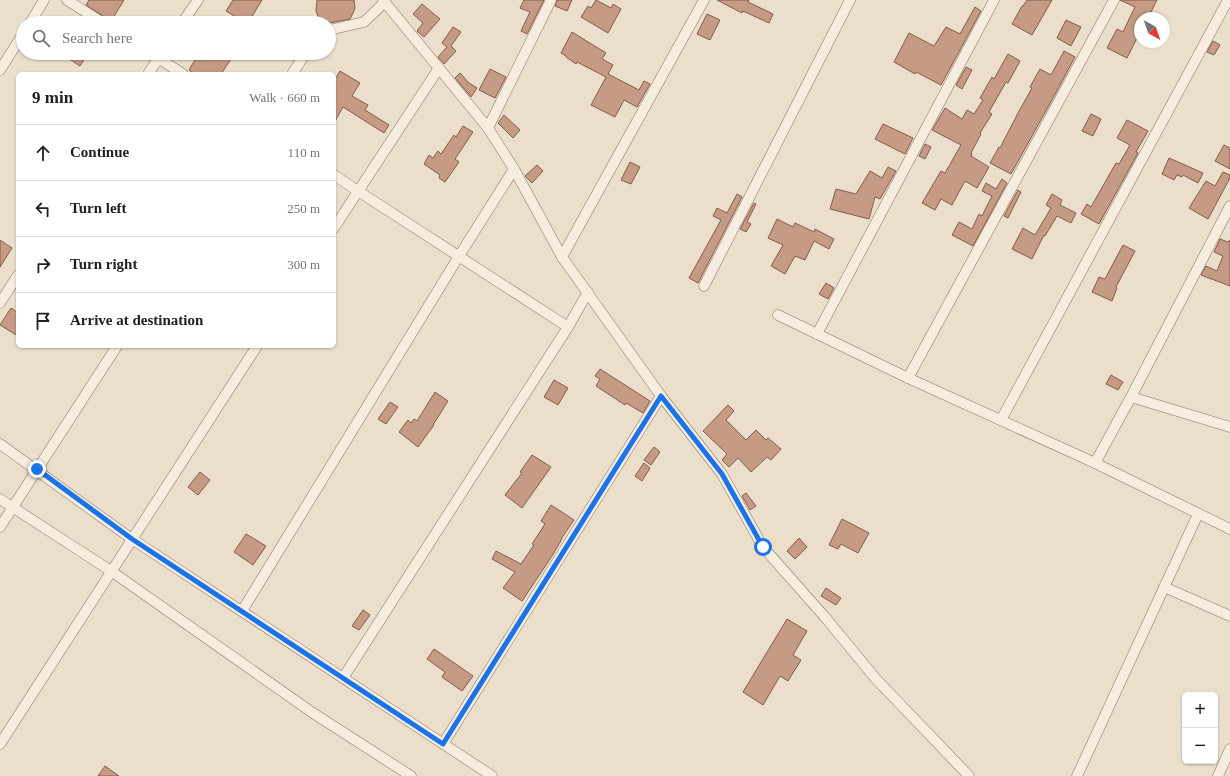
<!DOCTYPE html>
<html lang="en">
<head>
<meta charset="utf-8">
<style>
	body { margin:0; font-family:"Times New Roman",serif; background:#f2f2f2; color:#202124 }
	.controls { position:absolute; right:12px; bottom:12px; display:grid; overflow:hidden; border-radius:6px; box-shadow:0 1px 3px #0004 }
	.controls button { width:36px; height:36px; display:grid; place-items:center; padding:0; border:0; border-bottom:1px solid #e0e0e0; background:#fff; color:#202124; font:20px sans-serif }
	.compass { position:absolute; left:1134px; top:12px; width:36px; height:36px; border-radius:50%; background:#fff; box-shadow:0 1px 3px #0004; rotate:140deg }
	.stop { position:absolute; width:12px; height:12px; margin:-9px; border:3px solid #1a73e8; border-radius:50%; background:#fff }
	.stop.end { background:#1a73e8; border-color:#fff; box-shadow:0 1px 4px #0008 }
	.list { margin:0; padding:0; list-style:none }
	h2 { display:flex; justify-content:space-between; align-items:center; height:52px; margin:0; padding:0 16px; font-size:17px }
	h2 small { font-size:13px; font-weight:400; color:#757577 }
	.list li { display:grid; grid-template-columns:26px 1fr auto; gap:12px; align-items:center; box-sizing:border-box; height:56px; padding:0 16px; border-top:1px solid #e0e0e0 }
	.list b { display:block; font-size:15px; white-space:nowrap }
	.list em { font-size:13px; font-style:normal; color:#757577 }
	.icon { flex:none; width:22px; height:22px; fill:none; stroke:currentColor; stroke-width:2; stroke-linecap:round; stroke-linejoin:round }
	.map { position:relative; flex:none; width:1230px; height:776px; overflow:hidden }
	.search { position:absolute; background:#fff; box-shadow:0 1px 3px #0004; left:16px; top:16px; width:320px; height:44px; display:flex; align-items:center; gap:10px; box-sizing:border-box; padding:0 14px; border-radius:22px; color:#757577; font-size:15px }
	.panel { position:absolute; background:#fff; box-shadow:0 1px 3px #0004; left:16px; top:72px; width:320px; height:276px; border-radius:6px }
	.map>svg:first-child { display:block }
	.building { fill:#c69b86; stroke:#845b49 }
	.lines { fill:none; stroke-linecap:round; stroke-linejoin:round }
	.street-casing { stroke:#877261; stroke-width:11 }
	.street { stroke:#f6eddf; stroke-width:10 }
	.route { stroke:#1a73e8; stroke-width:5 }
</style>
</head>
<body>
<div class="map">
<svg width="1230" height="776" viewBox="0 0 1230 776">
	<rect width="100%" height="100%" fill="#ebdfcc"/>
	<!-- building -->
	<g class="building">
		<polygon points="89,0 124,0 110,23 106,18 86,5"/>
		<polygon points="233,0 262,0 248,23 246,23 226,11"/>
		<polygon points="317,0 354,0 355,8 353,13 350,19 329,23 325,23 318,16 316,11"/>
		<polygon points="524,0 544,0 527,34 521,31 530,12 520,8"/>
		<polygon points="557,0 572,0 567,11 555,6"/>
		<polygon points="596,0 611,8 613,4 621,9 608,33 581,17 588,6 591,8"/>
		<polygon points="717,0 749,0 748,2 773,14 769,23 743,11 742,13"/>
		<polygon points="1027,0 1052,0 1032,35 1012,24 1022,6 1023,6"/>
		<polygon points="1120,0 1157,0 1148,18 1140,18 1140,32 1127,58 1107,48 1117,29 1123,32 1135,7"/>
		<polygon points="422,4 440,19 424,37 417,31 423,23 413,14"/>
		<polygon points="975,7 981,11 941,85 916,72 915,74 894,62 909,33 934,46 946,27 960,34"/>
		<polygon points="707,14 720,20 710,40 697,34"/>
		<polygon points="1066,20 1081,27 1071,46 1057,38"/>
		<polygon points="453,27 461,32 451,46 456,51 444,64 438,57 447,47 442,43"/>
		<polygon points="572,32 606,53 602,59 613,65 608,74 639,90 644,81 650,84 637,107 624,100 615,117 591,105 606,77 577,62 576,64 566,57 566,56 561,53"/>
		<polygon points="1213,41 1220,45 1214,55 1207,52"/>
		<polygon points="1064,51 1075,57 1059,87 1011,174 990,163 999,147 1000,148 1018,113 1032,88 1030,87 1040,69 1051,75"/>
		<polygon points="60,53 88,53 80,66"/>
		<polygon points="199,53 222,53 231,59 221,74 195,74 189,70"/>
		<polygon points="1008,54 1020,61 1008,83 1006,82 989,112 992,114 980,133 981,134 971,153 972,154 971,156 989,167 977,188 965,181 952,205 941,199 935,210 922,203 941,171 945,173 961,145 932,130 945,108 962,119 967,110 974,114 983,100 980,98 992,77 994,79"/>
		<polygon points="966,67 972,70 962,89 956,85"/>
		<polygon points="490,69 506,77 495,98 479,90"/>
		<polygon points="340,71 360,83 352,96 368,105 365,110 389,125 384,133 343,107 334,123 334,81"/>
		<polygon points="460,73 469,83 477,88 471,97 455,78"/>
		<polygon points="1091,114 1101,119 1093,136 1082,131"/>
		<polygon points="504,115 520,130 513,138 498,123"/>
		<polygon points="1127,120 1148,131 1136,152 1138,153 1099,224 1081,214 1087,204 1091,207 1116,163 1119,164 1130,145 1117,138"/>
		<polygon points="883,124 913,138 905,154 875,139"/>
		<polygon points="463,126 473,132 455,159 459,162 445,182 439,178 440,175 424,164 429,155 433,158 438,151 441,154 454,135 456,137"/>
		<polygon points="925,144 931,147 925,159 919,156"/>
		<polygon points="1224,145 1230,148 1230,169 1215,161"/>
		<polygon points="1169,158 1203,173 1198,183 1183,175 1182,177 1177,175 1174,180 1162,174"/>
		<polygon points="630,162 640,167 631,184 621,180"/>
		<polygon points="537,165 543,171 532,183 525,176"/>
		<polygon points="888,167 896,171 880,199 875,197 869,219 830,209 836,189 856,194 870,171 882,178"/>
		<polygon points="1223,172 1230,175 1230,178 1208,219 1189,208 1206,181 1215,186"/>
		<polygon points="1002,179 1007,183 973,246 952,235 959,222 972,229 979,214 982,216 992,196 982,191 986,183 996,189"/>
		<polygon points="1018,190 1021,192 1008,218 1004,216"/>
		<polygon points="737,194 742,197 698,283 689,278 721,220 713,216 717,208 727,213"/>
		<polygon points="1052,194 1062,200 1060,205 1076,213 1071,223 1057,216 1045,236 1044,235 1032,259 1012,249 1023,228 1035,235 1051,208 1046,205"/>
		<polygon points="754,203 756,204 747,222 751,224 746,232 740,229"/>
		<polygon points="777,219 793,227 795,223 814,232 815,229 834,239 829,249 814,241 805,260 795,256 785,274 771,266 783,245 768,238"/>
		<polygon points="1220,239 1228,242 1230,240 1230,286 1201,275 1206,266 1217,271 1223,256 1214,252"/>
		<polygon points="0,240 12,248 0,267"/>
		<polygon points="1123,245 1135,251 1116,287 1117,288 1112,301 1092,292 1099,277 1105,279"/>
		<polygon points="826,283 834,288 828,299 819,294"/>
		<polygon points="11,308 18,313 18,336 0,325"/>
		<polygon points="600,369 650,401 643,413 626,403 625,405 596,386 600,379 595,376"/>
		<polygon points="1111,375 1123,382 1118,390 1106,384"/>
		<polygon points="554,380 568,388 558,405 544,397"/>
		<polygon points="435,392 448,401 433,425 434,425 418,447 399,432 408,420 411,423 414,419 417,421"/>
		<polygon points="390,402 398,407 386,424 378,419"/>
		<polygon points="728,405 734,411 726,420 746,440 756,430 766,440 768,438 781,449 771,460 767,457 751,472 738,458 729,467 722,460 727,454 703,431"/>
		<polygon points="654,447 660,452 651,465 644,460"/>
		<polygon points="532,455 551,467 522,508 505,495 522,473 520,472"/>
		<polygon points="644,463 650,468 642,481 635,476"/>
		<polygon points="200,472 210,480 198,495 188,487"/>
		<polygon points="746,493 756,506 750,510 742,496"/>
		<polygon points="551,505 574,520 561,539 562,539 552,556 522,601 503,588 515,572 492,559 496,551 521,564 534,545 532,544 545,524 541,521"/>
		<polygon points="842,519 869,533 858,553 841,544 838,549 829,545"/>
		<polygon points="246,534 266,546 253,565 234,552"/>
		<polygon points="799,538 807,547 795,559 787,551"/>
		<polygon points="826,588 841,598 836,605 821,596"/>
		<polygon points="363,610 370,615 359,630 352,626"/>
		<polygon points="787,619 807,631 793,655 801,660 788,681 780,676 763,705 743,692"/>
		<polygon points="434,649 473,676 462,691 442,677 445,672 427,659"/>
		<polygon points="105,766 119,776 98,776"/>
	</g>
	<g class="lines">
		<!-- street casing -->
		<g class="street-casing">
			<g id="street">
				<polyline points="67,0 103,23"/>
				<polyline points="383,0 488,128 514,169 562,257 661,396 722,474 763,547 824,616 876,679 969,776"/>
				<polyline points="30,23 44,0"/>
				<polyline points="182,23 198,0"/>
				<polyline points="329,30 364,22 385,2"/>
				<polyline points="150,53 183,74"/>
				<polyline points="0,70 23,34"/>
				<polyline points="148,74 162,53"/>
				<polyline points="292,74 306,53"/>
				<polyline points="488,128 551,0"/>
				<polyline points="334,175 358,191 568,327"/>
				<polyline points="334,228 439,68"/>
				<polyline points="562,257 704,0"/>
				<polyline points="704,286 850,0"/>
				<polyline points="0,303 18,275"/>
				<polyline points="778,315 908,378 1095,463 1230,529"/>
				<polyline points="817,334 994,0"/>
				<polyline points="908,378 1114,0"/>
				<polyline points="1131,397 1230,427"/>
				<polyline points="1001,420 1228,0"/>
				<polyline points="0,444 132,539 492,776"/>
				<polyline points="1095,463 1131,397 1230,206"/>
				<polyline points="0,499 111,571 313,713 411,776"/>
				<polyline points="0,527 117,346"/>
				<polyline points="1164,587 1230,616"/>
				<polyline points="242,611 459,256 514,169"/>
				<polyline points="343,678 568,327 588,292"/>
				<polyline points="0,744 257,346"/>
				<polyline points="443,744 661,396"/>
				<polyline points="1077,776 1198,514"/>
				<polyline points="1218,776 1230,749"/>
			</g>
		</g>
		<!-- street -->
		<use href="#street" class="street"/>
	</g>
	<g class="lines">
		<!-- route -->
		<polyline class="route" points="37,469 132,539 443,744 661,396 722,474 763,547"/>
	</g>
</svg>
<div class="controls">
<button>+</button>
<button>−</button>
</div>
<svg class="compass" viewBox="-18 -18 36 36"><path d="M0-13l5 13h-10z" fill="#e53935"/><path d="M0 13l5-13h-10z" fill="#757577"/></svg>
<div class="stop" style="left:763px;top:547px"></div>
<div class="stop end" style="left:37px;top:469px"></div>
<div class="search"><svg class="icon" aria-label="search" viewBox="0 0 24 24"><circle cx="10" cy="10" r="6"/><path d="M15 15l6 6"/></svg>Search here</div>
<section class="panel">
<h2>9 min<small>Walk · 660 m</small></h2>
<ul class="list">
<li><svg class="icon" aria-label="ahead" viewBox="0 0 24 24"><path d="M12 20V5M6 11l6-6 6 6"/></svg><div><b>Continue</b></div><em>110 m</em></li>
<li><svg class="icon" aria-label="left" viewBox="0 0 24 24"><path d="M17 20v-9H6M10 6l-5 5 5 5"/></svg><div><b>Turn left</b></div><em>250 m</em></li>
<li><svg class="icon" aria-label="right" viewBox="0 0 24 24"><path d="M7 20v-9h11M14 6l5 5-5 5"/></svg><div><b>Turn right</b></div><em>300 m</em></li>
<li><svg class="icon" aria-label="arrive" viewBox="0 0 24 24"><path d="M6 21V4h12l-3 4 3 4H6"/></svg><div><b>Arrive at destination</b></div></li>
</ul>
</section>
</div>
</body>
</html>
